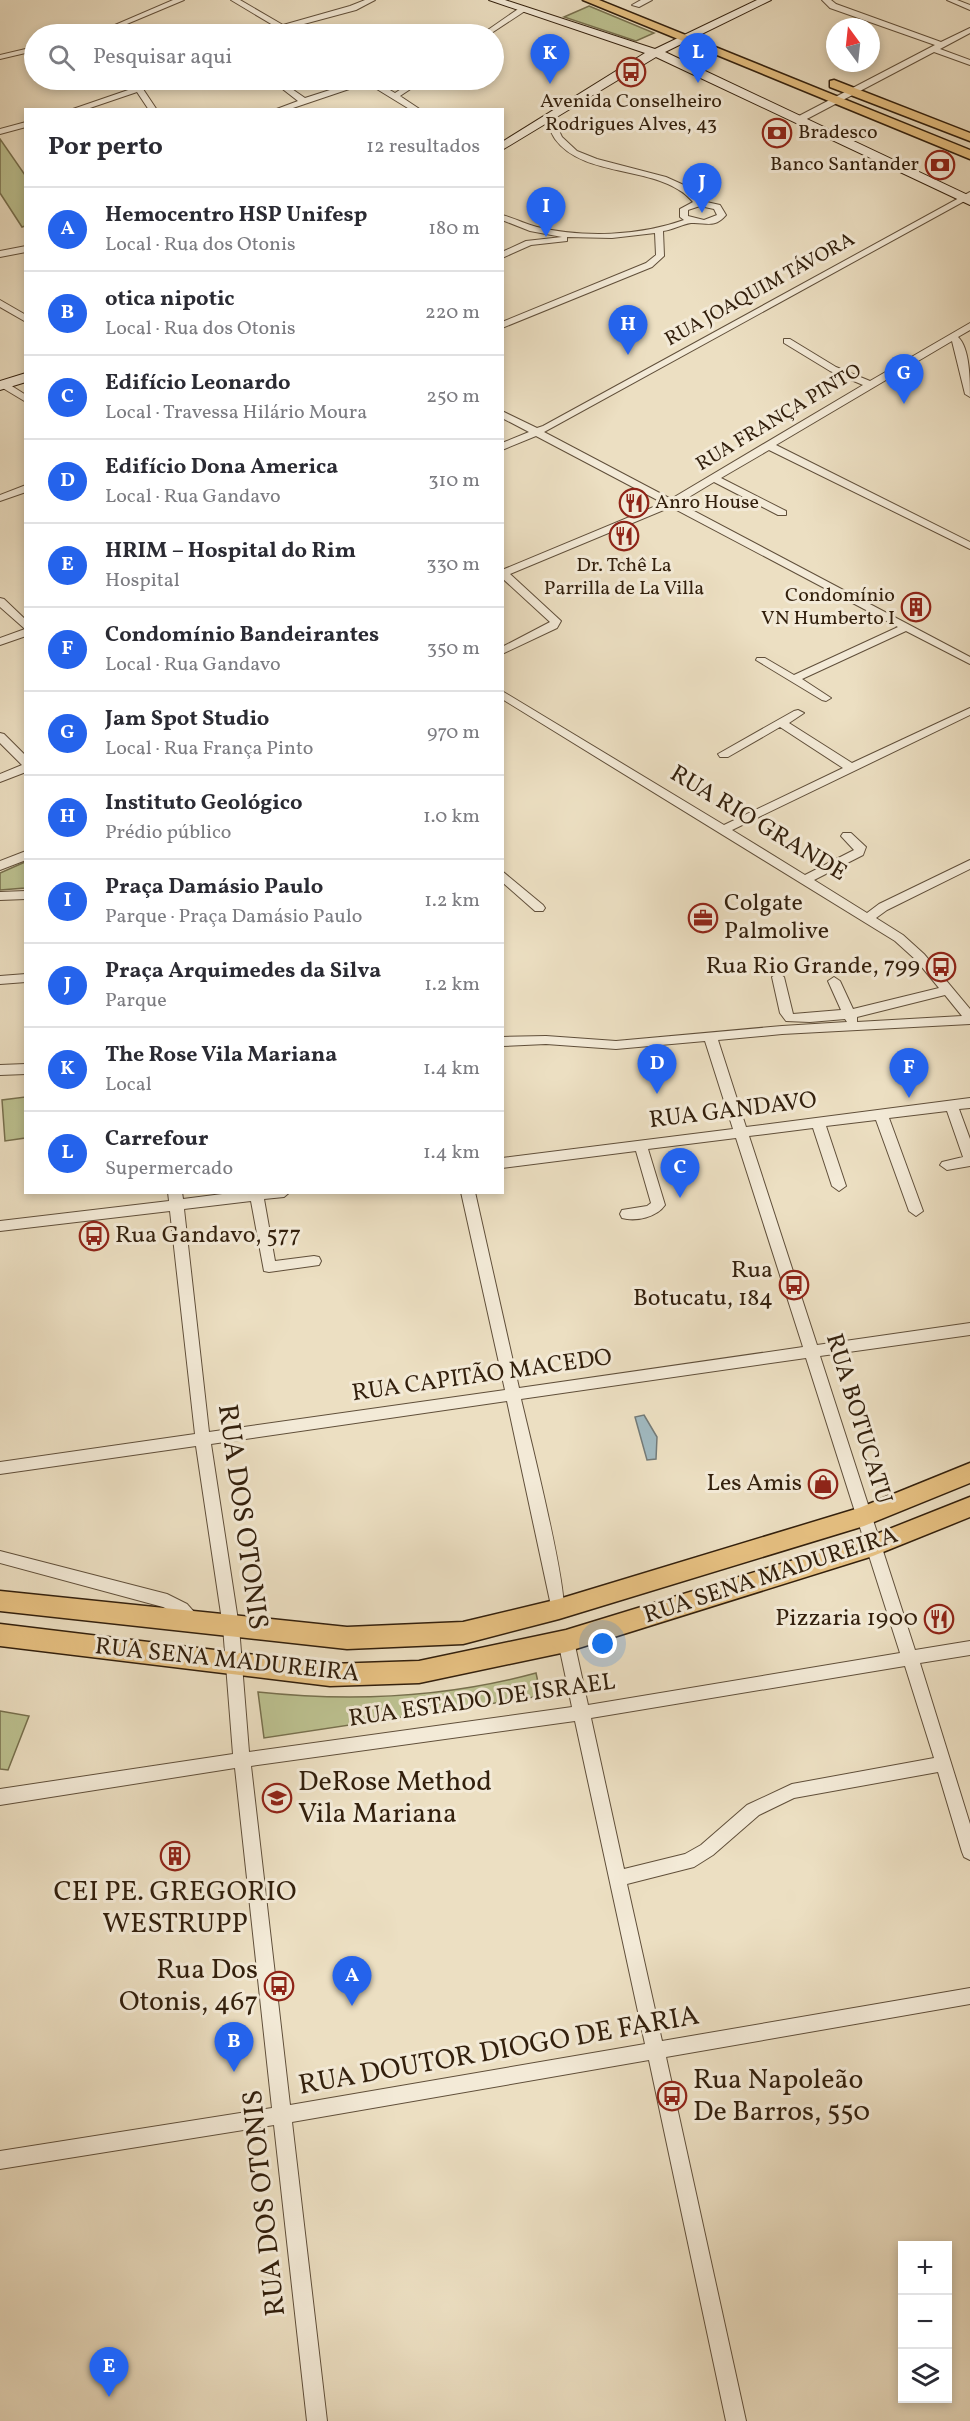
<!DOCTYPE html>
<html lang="pt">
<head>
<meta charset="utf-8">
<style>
	body { margin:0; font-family:Vollkorn,serif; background:#f7f7f7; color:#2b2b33 }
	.controls { position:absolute; right:18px; bottom:18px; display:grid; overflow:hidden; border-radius:0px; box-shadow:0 3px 9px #0003 }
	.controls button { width:54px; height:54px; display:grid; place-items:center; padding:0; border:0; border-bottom:2px solid #e1e1e2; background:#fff; color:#2b2b33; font:30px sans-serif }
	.compass { position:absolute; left:826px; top:18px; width:54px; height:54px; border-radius:50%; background:#fff; box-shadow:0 3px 9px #0003; rotate:345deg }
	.you { position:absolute; left:603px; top:1644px; width:21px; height:21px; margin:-15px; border:4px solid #fff; border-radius:50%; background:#1a73e8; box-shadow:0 0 0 9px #1a73e833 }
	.badge { display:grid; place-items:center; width:39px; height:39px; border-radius:50%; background:#2563eb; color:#fff; font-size:20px; font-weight:700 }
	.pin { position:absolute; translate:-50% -50px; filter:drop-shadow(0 2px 3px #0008) }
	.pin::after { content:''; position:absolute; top:32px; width:21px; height:18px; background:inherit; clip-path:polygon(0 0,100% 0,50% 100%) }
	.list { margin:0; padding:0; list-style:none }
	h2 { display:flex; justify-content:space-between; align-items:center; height:78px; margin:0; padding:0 24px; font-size:26px }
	h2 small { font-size:20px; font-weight:400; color:#7c7c81 }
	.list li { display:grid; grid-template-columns:39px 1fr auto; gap:18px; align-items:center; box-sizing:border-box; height:84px; padding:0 24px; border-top:2px solid #e1e1e2 }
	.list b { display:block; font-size:22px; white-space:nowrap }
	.list p { margin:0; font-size:20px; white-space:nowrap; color:#7c7c81 }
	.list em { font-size:20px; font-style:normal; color:#7c7c81 }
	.icon { flex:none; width:33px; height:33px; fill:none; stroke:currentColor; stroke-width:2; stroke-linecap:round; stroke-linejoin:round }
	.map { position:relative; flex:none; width:970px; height:2421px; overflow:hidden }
	.search { position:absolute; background:#fff; box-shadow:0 3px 9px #0003; left:24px; top:24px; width:480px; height:66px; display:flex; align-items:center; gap:15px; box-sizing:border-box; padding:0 21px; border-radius:33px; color:#7c7c81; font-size:22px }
	.panel { position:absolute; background:#fff; box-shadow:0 3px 9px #0003; left:24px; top:108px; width:480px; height:1086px; border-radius:0px }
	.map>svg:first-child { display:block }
	.green { fill:#bcc190; stroke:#77704e; stroke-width:1.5 }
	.water { fill:#a0b9c0; stroke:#747b78; stroke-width:1.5 }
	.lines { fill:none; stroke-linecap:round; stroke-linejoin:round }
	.street-casing { stroke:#604f3a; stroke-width:2 }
	.secondary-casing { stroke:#321f0c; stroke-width:2 }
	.primary-casing { stroke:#321f0c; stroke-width:3 }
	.street { fill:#f3ead7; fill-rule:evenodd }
	.secondary { fill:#f3ead7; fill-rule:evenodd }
	.primary { fill:#e6c081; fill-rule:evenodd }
	.labels { text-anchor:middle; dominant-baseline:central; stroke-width:6; stroke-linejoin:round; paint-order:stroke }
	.far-poi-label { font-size:20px; fill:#321f0c; stroke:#f3ead7 }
	.far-street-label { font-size:20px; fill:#321f0c; stroke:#f3ead7 }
	.street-label { font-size:24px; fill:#321f0c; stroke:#f3ead7 }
	.poi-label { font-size:24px; fill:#321f0c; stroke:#f3ead7; text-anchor:end }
	.near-street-label { font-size:28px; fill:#321f0c; stroke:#f3ead7 }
	.near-poi-label { font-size:28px; fill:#321f0c; stroke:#f3ead7; text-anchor:start }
</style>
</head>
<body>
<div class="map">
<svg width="970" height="2421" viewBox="0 0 970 2421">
	<rect width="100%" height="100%" fill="#ecdfc2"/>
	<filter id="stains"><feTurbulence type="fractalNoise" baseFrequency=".00333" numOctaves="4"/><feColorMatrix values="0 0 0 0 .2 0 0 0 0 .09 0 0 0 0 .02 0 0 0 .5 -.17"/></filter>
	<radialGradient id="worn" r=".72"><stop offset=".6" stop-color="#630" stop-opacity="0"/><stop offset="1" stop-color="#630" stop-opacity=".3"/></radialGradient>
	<!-- green -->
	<g class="green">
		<polygon points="589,6 654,33 636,41 564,17"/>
		<polygon points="0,139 25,175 25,226 22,227 0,193"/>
		<polygon points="25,862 25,888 0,890 0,873"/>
		<polygon points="25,1097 25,1138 5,1141 2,1100"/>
		<path d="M536 1673 541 1696 264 1738 258 1692C352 1702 444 1698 536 1673Z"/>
		<polygon points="0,1711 29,1716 8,1770 0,1769"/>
	</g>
	<!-- water -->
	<polygon class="water" points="644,1415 657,1437 656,1459 647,1460 635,1417"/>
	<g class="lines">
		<!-- street casing -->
		<g class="street-casing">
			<g id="street">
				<polygon points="173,0 184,0 103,34 94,34"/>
				<polygon points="231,0 240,0 283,25 350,6 365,0 375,0 356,10 289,28 297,34 288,34"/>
				<polygon points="641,0 652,0 639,7 632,5"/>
				<polygon points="822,0 831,0 836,4 941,42 970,28 970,33 940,49 970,60 970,65 934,52 803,121 797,121 797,117 935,45 830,8"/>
				<polygon points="947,0 957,0 970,5 970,10"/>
				<polygon points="521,7 528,9 490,34 482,34"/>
				<polygon points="34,47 34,51 0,59 0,55"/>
				<polygon points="129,80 137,80 157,110 149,110 137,92 84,110 70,110 134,88"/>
				<polygon points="271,80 279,80 305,98 361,80 373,80 395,93 415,80 424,80 400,96 421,110 411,110 367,83 287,110 274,110 298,101"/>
				<path d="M546 116H552L562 137 577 151 597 159 666 177 686 186 702 201 720 205 726 215C714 229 706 222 691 223 683 224 672 230 663 231L664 256 652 267 502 328V322L646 263 656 255 655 233 612 238 567 237V241L531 245 502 258V252L526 241 562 237 530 231 502 220V215C514 218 525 224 537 227 583 238 640 236 684 220L680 217V209L693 202C689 198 685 193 679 190 644 167 581 175 555 139 551 133 548 125 545 118ZM700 206 714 209 717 215 704 220 688 216V210Z"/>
				<polygon points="26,122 26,127 0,134 0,129"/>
				<path d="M970 192V198L544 432 671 499 863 385 830 371 784 343V339H790L836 367 870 381 970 323V330L958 337C970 348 970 381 970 397L965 394 952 341 776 445 970 542V549L769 450 721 478 786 511V515H778L714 482 679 503 970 657V664L906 631 802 679 831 698 826 701 822 700 756 660 757 658H765L794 675 898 627 671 507 510 574 561 621 557 628 502 654V647L550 622 502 578V570L663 503 536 436 502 450V443L529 432 502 418V411L537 428 543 426Z"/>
				<polygon points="26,246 26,252 0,257 0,251"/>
				<polygon points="0,300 26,315 26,322 0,307"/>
				<polygon points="1,383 7,383 26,395 26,402 1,387"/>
				<polygon points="26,485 26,492 0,501 0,495"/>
				<polygon points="0,598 4,599 26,620 26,636 0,645 0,638 25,629 0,607"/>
				<path d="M502 691 724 825 843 768 780 727 728 757H720L718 754 794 711 798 710 804 713 789 723 852 763 970 708V715L732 830 805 875 854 850 841 836 843 833H851L866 847 863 855 814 880 867 913 879 904 970 860V869L887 910 876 918 903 935 924 954 970 1009V1024L782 1034 718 1040 746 1127 970 1098V1108L959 1109 970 1139V1166L947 1170 940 1165 942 1162 963 1157 947 1111 889 1118 923 1211 916 1216 909 1211 876 1120 826 1126 846 1186 839 1191 832 1186 813 1128 749 1136 817 1345 970 1323V1335L820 1356 915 1650 970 1641V1655L920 1663 970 1824V1860L964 1857 962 1852 938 1772 794 1798 759 1815 713 1855 694 1867 627 1884 662 2041 970 1988V2004L666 2057 746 2421H726L649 2060 292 2122 327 2421H307L274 2125 0 2169V2151L272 2108 235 1768 0 1805V1789L233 1754 223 1627 196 1446 0 1474V1462L195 1434 170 1211 0 1231V1221L169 1201 168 1192H182L183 1199 238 1192H290L284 1197 264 1199 275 1261 314 1256 319 1257 321 1261 319 1265 269 1272 264 1271 251 1201 184 1209 209 1432 505 1390 461 1192H475L519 1388 803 1347 736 1138 648 1149 665 1205C657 1217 636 1222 622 1218L620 1214 622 1210 647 1206 651 1203 636 1151 502 1168V1158L733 1129 705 1041 616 1049 546 1044 502 1046V1037L546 1036 616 1041 782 1026 847 1022 845 1019 810 1022 786 1021 780 1013 772 977 778 973 784 977 793 1014 841 1010 828 981 834 977 840 981 853 1009 939 988 916 960 895 941 502 699ZM945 995 962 1016 857 1022V1017ZM806 1358 900 1653 588 1705 574 1641 572 1636 566 1634 560 1636 558 1641 572 1707 249 1752 239 1627 211 1444 507 1401 553 1615 558 1617 563 1615C571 1599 528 1429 521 1399ZM905 1666 934 1758 792 1784 747 1805 701 1845 685 1854 624 1869 591 1718ZM575 1721 645 2044 290 2105 251 1766Z"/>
				<polygon points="0,733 4,734 26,756 26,772 0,782 0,774 22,765 0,743"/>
				<polygon points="26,851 26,860 0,870 0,861"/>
				<polygon points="502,871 543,905 545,908 543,911 535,911 502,882"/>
				<polygon points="26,891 26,899 0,900 0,892"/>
				<polygon points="26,974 26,982 0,984 0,976"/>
				<polygon points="26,1064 26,1074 0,1075 0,1065"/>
				<path d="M0 1551 167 1594 187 1604 203 1622 200 1627C190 1631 175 1613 163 1607L0 1563Z"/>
			</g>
		</g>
		<!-- secondary casing -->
		<g class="secondary-casing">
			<g id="secondary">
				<polygon points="489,0 505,0 655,49 757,0 771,0 665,52 970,196 970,205 656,57 502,150 502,142 645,53"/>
				<polygon points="26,373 26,382 0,390 0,381"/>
			</g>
		</g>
		<!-- primary casing -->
		<g class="primary-casing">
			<g id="primary">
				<polygon points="583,0 599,0 970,150 970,159"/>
				<polygon points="834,80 970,133 970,141 830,87 830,81"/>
				<polygon points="970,1463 970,1483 864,1526 559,1619 463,1644 347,1649 0,1611 0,1591 347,1627 463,1622 559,1599 859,1508"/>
				<polygon points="970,1497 970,1517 873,1556 566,1652 419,1683 330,1686 0,1646 0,1624 330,1664 419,1661 566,1630 869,1537"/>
			</g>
		</g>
		<!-- street -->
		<use href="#street" class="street"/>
		<!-- secondary -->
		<use href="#secondary" class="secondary"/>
		<!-- primary -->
		<use href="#primary" class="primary"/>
	</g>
	<!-- icons -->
	<defs>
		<g id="bus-ring" transform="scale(1.5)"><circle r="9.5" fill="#f3ead7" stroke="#8f2418" stroke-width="1.5"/><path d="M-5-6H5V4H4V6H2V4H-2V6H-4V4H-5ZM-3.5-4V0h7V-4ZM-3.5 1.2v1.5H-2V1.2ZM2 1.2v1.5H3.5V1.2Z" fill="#8f2418"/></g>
		<g id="bank-ring" transform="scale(1.5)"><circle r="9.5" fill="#f3ead7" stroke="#8f2418" stroke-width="1.5"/><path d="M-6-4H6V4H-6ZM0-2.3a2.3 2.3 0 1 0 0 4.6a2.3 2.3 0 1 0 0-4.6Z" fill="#8f2418"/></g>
		<g id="restaurant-ring" transform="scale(1.5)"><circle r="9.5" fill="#f3ead7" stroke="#8f2418" stroke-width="1.5"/><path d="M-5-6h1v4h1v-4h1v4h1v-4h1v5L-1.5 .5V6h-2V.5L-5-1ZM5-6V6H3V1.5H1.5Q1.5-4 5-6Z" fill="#8f2418"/></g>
		<g id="building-ring" transform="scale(1.5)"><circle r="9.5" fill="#f3ead7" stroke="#8f2418" stroke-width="1.5"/><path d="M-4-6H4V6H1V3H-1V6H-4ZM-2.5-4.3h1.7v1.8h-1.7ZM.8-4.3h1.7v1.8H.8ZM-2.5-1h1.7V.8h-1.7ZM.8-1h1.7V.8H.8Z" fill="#8f2418"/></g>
		<g id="office-ring" transform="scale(1.5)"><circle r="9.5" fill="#f3ead7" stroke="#8f2418" stroke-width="1.5"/><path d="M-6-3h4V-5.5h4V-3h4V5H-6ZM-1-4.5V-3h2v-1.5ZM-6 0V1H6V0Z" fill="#8f2418"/></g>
		<g id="shop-ring" transform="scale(1.5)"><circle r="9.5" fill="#f3ead7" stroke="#8f2418" stroke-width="1.5"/><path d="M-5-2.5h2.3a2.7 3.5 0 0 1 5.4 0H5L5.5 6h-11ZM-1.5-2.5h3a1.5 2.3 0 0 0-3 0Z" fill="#8f2418"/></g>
		<g id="university-ring" transform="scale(1.5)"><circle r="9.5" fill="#f3ead7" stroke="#8f2418" stroke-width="1.5"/><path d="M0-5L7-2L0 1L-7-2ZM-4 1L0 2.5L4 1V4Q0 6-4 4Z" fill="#8f2418"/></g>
	</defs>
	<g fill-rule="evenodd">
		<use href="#bus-ring" x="631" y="72"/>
		<use href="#bank-ring" x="777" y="133"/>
		<use href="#bank-ring" x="940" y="165"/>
		<use href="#restaurant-ring" x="634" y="503"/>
		<use href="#restaurant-ring" x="624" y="536"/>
		<use href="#building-ring" x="916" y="607"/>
		<use href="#office-ring" x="703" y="918"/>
		<use href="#bus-ring" x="941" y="967"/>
		<use href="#bus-ring" x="94" y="1236"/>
		<use href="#bus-ring" x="794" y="1285"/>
		<use href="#shop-ring" x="823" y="1484"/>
		<use href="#restaurant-ring" x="939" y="1619"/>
		<use href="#university-ring" x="277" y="1798"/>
		<use href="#building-ring" x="175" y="1856"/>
		<use href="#bus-ring" x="279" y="1986"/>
		<use href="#bus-ring" x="672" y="2096"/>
	</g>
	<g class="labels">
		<!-- far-poi labels -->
		<g class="far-poi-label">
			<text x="631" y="102">Avenida Conselheiro<tspan x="631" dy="23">Rodrigues Alves, 43</tspan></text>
			<text x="798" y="133" text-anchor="start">Bradesco</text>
			<text x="919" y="165" text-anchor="end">Banco Santander</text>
			<text x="655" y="503" text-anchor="start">Anro House</text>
			<text x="624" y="566">Dr. Tchê La<tspan x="624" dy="23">Parrilla de La Villa</tspan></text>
			<text x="895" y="596" text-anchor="end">Condomínio<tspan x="895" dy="23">VN Humberto I</tspan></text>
		</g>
		<!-- far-street labels -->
		<g class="far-street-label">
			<text transform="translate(760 290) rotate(-29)">RUA JOAQUIM TÁVORA</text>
			<text transform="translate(779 418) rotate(-31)">RUA FRANÇA PINTO</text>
		</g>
		<!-- street labels -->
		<g class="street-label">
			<text transform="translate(758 824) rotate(31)">RUA RIO GRANDE</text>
			<text transform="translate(733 1111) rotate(-7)">RUA GANDAVO</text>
			<text transform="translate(482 1376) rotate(-8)">RUA CAPITÃO MACEDO</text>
			<text transform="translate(858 1419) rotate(73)">RUA BOTUCATU</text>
			<text transform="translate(771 1576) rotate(-18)">RUA SENA MADUREIRA</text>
			<text transform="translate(227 1661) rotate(6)">RUA SENA MADUREIRA</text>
			<text transform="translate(482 1701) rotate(-8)">RUA ESTADO DE ISRAEL</text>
		</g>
		<!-- poi labels -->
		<g class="poi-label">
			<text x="724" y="904" text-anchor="start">Colgate<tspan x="724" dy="28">Palmolive</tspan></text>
			<text x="920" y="967">Rua Rio Grande, 799</text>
			<text x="115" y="1236" text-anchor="start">Rua Gandavo, 577</text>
			<text x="773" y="1271">Rua<tspan x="773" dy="28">Botucatu, 184</tspan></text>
			<text x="802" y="1484">Les Amis</text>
			<text x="918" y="1619">Pizzaria 1900</text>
		</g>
		<!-- near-street labels -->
		<g class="near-street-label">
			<text transform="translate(242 1517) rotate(82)">RUA DOS OTONIS</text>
			<text transform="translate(499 2051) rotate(-10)">RUA DOUTOR DIOGO DE FARIA</text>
			<text transform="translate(265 2203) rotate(-96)">RUA DOS OTONIS</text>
		</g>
		<!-- near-poi labels -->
		<g class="near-poi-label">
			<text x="298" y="1782">DeRose Method<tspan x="298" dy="32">Vila Mariana</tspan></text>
			<text x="175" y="1892" text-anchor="middle">CEI PE. GREGORIO<tspan x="175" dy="32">WESTRUPP</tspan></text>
			<text x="258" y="1970" text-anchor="end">Rua Dos<tspan x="258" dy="32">Otonis, 467</tspan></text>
			<text x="693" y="2080">Rua Napoleão<tspan x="693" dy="32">De Barros, 550</tspan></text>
		</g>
	</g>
	<rect width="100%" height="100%" filter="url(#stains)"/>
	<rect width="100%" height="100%" fill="url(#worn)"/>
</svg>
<div class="controls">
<button>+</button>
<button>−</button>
<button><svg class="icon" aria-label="layers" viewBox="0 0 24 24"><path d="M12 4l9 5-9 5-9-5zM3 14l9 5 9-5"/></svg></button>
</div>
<svg class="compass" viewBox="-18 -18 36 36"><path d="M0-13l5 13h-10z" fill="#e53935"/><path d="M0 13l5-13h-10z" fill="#7c7c81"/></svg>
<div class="you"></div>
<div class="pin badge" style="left:352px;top:2006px">A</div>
<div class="pin badge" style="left:234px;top:2072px">B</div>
<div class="pin badge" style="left:680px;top:1198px">C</div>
<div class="pin badge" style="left:657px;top:1094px">D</div>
<div class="pin badge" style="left:109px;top:2397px">E</div>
<div class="pin badge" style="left:909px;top:1098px">F</div>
<div class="pin badge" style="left:904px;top:404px">G</div>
<div class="pin badge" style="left:628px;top:355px">H</div>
<div class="pin badge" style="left:546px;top:237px">I</div>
<div class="pin badge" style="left:702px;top:213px">J</div>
<div class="pin badge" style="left:550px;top:84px">K</div>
<div class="pin badge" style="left:698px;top:83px">L</div>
<div class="search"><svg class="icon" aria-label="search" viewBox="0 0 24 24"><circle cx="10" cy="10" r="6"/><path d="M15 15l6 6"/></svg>Pesquisar aqui</div>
<section class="panel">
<h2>Por perto<small>12 resultados</small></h2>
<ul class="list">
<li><span class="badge">A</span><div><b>Hemocentro HSP Unifesp</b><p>Local · Rua dos Otonis</p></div><em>180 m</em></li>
<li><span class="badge">B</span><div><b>otica nipotic</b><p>Local · Rua dos Otonis</p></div><em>220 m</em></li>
<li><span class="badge">C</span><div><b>Edifício Leonardo</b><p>Local · Travessa Hilário Moura</p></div><em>250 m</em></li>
<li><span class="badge">D</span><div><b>Edifício Dona America</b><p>Local · Rua Gandavo</p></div><em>310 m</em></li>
<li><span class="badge">E</span><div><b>HRIM – Hospital do Rim</b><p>Hospital</p></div><em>330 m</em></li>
<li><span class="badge">F</span><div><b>Condomínio Bandeirantes</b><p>Local · Rua Gandavo</p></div><em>350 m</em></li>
<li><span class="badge">G</span><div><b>Jam Spot Studio</b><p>Local · Rua França Pinto</p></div><em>970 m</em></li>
<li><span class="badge">H</span><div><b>Instituto Geológico</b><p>Prédio público</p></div><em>1.0 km</em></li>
<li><span class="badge">I</span><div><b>Praça Damásio Paulo</b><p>Parque · Praça Damásio Paulo</p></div><em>1.2 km</em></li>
<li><span class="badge">J</span><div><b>Praça Arquimedes da Silva</b><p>Parque</p></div><em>1.2 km</em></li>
<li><span class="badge">K</span><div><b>The Rose Vila Mariana</b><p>Local</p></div><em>1.4 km</em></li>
<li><span class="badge">L</span><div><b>Carrefour</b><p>Supermercado</p></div><em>1.4 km</em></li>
</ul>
</section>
</div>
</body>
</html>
